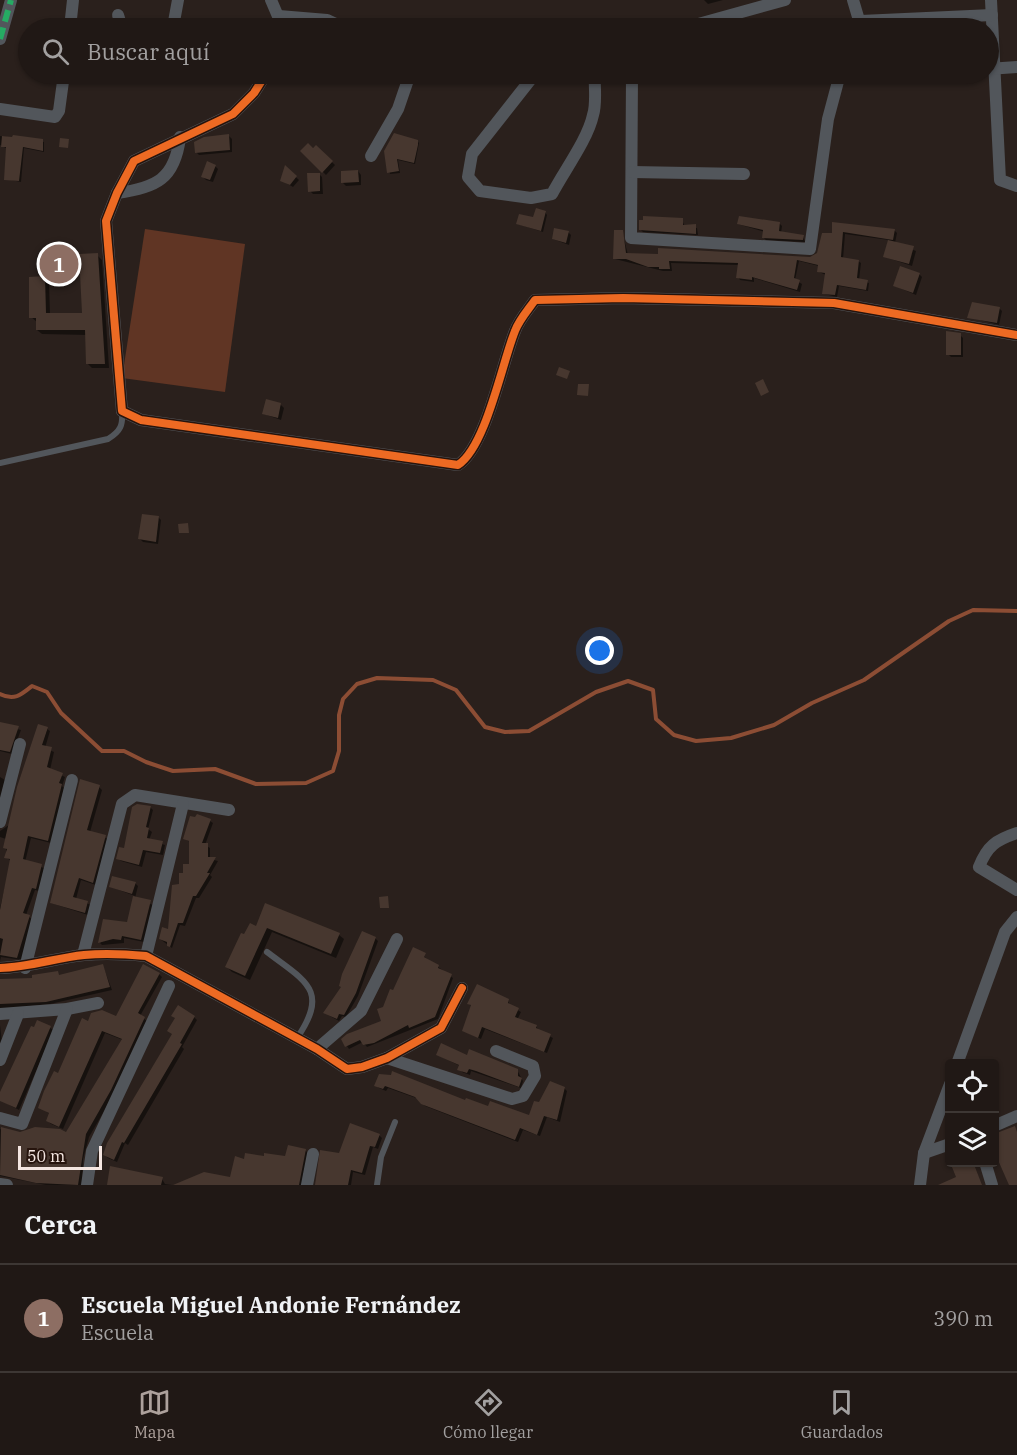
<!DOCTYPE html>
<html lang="es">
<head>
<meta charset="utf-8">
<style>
	body { margin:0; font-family:"IBM Plex Serif",serif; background:#2d2522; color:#f1f3f6 }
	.controls { position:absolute; right:18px; bottom:18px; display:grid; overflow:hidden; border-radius:6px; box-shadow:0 2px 4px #0004 }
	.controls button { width:54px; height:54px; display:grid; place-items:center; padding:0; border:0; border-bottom:2px solid #3d3734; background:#201815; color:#f1f3f6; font:30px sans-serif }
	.scale { position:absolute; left:18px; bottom:15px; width:84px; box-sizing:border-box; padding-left:6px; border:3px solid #f4e6e1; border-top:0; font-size:16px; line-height:21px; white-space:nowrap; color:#f4e6e1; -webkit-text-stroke:4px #26140d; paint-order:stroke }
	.you { position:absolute; left:600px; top:651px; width:21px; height:21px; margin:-15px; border:4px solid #fff; border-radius:50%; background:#1a73e8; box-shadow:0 0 0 9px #1a73e833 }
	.badge { display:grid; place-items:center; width:39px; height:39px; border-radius:50%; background:#ada19c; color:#fff; font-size:20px; font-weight:700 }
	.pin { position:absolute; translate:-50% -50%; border:3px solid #fff; box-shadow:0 2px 6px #0006 }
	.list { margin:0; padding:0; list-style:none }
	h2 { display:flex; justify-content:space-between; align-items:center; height:78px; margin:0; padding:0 24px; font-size:26px }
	h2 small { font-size:20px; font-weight:400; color:#a2a0a0 }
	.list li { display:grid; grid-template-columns:39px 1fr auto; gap:18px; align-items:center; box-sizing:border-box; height:108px; padding:0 24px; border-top:2px solid #3d3734 }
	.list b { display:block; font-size:22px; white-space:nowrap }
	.list p { margin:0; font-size:20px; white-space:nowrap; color:#a2a0a0 }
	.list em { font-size:20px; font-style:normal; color:#a2a0a0 }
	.icon { flex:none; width:33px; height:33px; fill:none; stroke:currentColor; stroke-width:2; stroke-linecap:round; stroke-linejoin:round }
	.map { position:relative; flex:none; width:1017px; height:1185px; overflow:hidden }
	.search { position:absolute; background:#201815; box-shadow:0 2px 4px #0004; left:18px; right:18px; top:18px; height:66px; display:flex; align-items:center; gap:15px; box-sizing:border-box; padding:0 21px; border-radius:33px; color:#a2a0a0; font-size:22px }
	.sheet { height:186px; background:#201815 }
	nav { display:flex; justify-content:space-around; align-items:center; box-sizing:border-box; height:84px; border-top:2px solid #3d3734; background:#201815; font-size:16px; color:#a2a0a0 }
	nav a { display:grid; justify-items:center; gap:3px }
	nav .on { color:#ada19c }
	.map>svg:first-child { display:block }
	.green { fill:#603524 }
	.shadow { fill:#0007 }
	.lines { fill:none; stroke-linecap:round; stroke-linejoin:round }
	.stream { stroke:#8c4d34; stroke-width:4 }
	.building { fill:#47372f }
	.lane { stroke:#52565b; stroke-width:6 }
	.street { stroke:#52565b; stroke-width:12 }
	.quiet { stroke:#26ab63; stroke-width:6; stroke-dasharray:12 6; stroke-linecap:butt }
	.cycleway-casing { stroke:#26140d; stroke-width:11 }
	.cycleway { stroke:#ed6a23; stroke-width:8 }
</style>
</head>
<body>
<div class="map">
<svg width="1017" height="1185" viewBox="0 0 1017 1185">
	<rect width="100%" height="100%" fill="#2a201c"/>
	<!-- green -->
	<polygon class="green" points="145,229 245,244 225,392 122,378"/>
	<!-- shadow -->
	<g class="shadow">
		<polygon points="704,0 723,0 708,4"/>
		<polygon points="0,136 44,142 44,152 24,148 21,182 6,179 8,149 0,145"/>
		<polygon points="229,136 232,139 232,152 199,155 196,152"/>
		<polygon points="417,141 419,143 415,164 398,160 400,173 390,174 385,151"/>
		<polygon points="316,147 335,165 326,175 302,151"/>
		<polygon points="215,166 218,169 213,182 206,180 203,177"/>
		<polygon points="286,168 299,180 293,187 281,180"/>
		<polygon points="358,171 361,175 361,185 346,186 343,183"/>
		<polygon points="319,174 322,177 323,194 313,194 310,191"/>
		<polygon points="545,212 547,215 543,232 518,224 534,219"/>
		<polygon points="682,220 685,227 697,228 698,235 643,232 641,230"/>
		<polygon points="738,224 780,224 782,226 781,233 803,236 805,242 766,240 763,237 765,232"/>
		<polygon points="834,224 895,231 897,233 895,243 916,251 912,266 885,257 889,240 845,234 843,259 858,261 861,263 859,280 869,283 868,291 839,286 837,297 824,294 826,275 819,272 819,266 799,261 795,280 802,284 800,292 754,278 754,282 740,280 738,277 739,265 671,263 672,271 663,271 615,259 622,231 628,255 810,259 818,254 833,235"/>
		<polygon points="568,232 571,235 569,245 553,239"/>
		<polygon points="97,255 102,260 109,368 92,368 87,363 87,335 42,334 37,330 37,322 31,317 45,278 49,283 50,314 84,314"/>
		<polygon points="919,274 922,277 916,295 895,286"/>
		<polygon points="1000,309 1002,311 999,325 969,317"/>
		<polygon points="960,335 963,338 963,357 951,357 948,354"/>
		<polygon points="281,405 284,408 281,420 264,414"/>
		<polygon points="158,517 161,520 158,544 143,542 140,539"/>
		<polygon points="0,725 21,730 12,754 0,751"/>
		<polygon points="47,729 50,731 45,748 54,752 50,770 65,777 62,786 64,788 51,843 31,838 25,862 44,868 39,891 35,890 26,915 32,919 22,960 1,957 0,961 0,908 11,861 6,857 6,839 0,837 0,831 9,825"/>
		<polygon points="0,777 5,780 0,801"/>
		<polygon points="99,787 102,790 90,832 108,839 96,885 81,880 76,899 91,905 88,915 51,903"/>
		<polygon points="150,807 153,810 148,829 152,832 149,840 165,845 163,855 146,852 142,867 121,861 118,858"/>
		<polygon points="210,821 213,823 205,845 210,848 210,859 218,861 210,875 212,877 199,898 196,898 185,926 180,925 172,948 160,939 169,931 184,874 191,866 190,842 185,839"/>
		<polygon points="135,883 138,886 135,898 153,905 144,942 124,938 124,943 102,945 100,943 128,923 135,896 111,887"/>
		<polygon points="266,905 339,935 344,939 336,958 272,932 250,980 232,972 227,967 245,936 257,928"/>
		<polygon points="375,938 378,941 358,996 346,1017 342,1016 339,1021 328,1015 325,1013"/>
		<polygon points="414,949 453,978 438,1019 367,1047 363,1042 349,1049 343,1040 383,1022 384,1008"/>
		<polygon points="103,966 112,990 50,1004 0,1009 0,980 64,978"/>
		<polygon points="159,974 162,977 140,1016 147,1021 114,1094 89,1137 83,1159 82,1185 46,1185 0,1176 0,1129 20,1134 67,1134 123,1040 105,1033 63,1129 51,1124 48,1121 50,1114 39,1107 88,1023 116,1018"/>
		<polygon points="508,1000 510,1006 521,1012 517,1020 536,1026 539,1031 553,1038 547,1053 485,1029 481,1039 463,1031 472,1007 469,1003"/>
		<polygon points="194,1017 197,1020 182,1047 184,1049 128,1145 125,1143 117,1162 108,1158 105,1155 174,1035"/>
		<polygon points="38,1022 54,1030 19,1110 0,1100"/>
		<polygon points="0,1025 2,1042 0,1047"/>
		<polygon points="438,1055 468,1057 517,1070 523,1081 521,1088 471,1071 470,1075 462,1072 460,1066"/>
		<polygon points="380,1076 466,1102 530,1117 540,1104 564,1088 567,1091 560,1122 547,1117 540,1136 523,1130 518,1142 425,1106 419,1099 388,1088 386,1091 379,1088 376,1085"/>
		<polygon points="379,1135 382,1138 378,1149 373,1147 365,1175 353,1172 351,1185 317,1185 340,1154"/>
		<polygon points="306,1151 309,1154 302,1185 174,1185 231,1179 245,1161 286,1158"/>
		<polygon points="162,1179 165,1184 172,1185 110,1185"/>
	</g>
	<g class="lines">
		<!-- stream -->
		<path class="stream" d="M0 694C14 701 21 695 32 686L47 692 61 713 102 751H124L146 762 173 771 215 769 256 784 306 783 333 771 339 751V715L343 699 357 684 377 678 433 680 456 690 485 727 505 732 529 731 596 692 628 681 653 690 656 719 674 735 696 741 731 738 774 725 812 703 864 680 949 621 973 610 1017 611"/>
	</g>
	<!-- building -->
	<g class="building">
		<polygon points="394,133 418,140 418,145 414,163 397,159 399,171 387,173 384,151"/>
		<polygon points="229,134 230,150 195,153 194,142 204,137"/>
		<polygon points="13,135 43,139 43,151 23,147 19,181 4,180 6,147 1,147 2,136 12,137"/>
		<polygon points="60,138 69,139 68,148 59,147"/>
		<polygon points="308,143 313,148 316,145 333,161 322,173 300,151"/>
		<polygon points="207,161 216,165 210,180 201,177"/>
		<polygon points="285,165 297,176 290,185 280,181"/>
		<polygon points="358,170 359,182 341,183 341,171"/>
		<polygon points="307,173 320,173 320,191 308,192"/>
		<polygon points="536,208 546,211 541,231 516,224 519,214 533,217"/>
		<polygon points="643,216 683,218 683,225 696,224 696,234 639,230 639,220 643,220"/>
		<polygon points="739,216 780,222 779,231 804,235 803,240 762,238 763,230 737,224"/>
		<polygon points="832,222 895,229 893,240 843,232 841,257 859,260 857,278 868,280 866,290 837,285 835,295 822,294 825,273 817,272 818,265 797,260 794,278 800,280 797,290 752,277 752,280 736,278 738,263 669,261 670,269 659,269 659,267 648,267 626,259 613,259 614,230 623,230 626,253 658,254 658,248 810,257 817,253 822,233 832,233"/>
		<polygon points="554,228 569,231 566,243 552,239"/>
		<polygon points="888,240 914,246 909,264 883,257"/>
		<polygon points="98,253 105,364 86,364 85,330 36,330 36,318 29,318 29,277 45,276 46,313 82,313 79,254"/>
		<polygon points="900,266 920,273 913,293 893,286"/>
		<polygon points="972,302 1000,307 997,323 967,318"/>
		<polygon points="946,331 961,333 961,355 946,355"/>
		<polygon points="559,367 570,371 567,379 556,375"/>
		<polygon points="763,379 769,392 761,396 755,383"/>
		<polygon points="578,384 589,384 588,396 577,395"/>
		<polygon points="266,399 281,403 278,418 262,414"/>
		<polygon points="142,514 159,516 156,542 138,539"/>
		<polygon points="188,523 189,533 179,533 178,524"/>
		<polygon points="0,722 19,726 10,752 0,750"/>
		<polygon points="38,724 48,727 42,745 52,747 47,767 63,773 59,783 62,784 48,841 28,836 23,859 42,864 36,889 32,888 23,913 30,915 17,958 0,955 3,939 0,938 0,910 10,859 4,858 7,849 3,848 17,787"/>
		<polygon points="80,779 100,785 87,830 106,835 93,883 79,878 73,897 88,901 85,913 50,903"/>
		<polygon points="137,804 151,806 146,827 149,828 147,838 163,841 160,853 143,850 139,865 116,859 119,847 124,848 132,807"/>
		<polygon points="197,814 211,819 202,843 208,843 208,857 216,857 207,873 210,873 196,896 193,896 183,923 178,923 170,947 167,946 167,942 159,939 162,927 168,929 172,885 179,884 179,873 183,873 183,864 189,864 189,841 183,839 190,816 195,817"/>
		<polygon points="112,876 136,882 132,894 109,887"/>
		<polygon points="133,896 151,900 141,940 122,936 121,940 113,939 98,943 103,919 127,922"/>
		<polygon points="388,896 389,908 380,908 379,897"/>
		<polygon points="265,903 340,933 331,954 267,928 245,976 225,967 241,933 244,934 250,923 256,926"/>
		<polygon points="362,931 376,937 356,993 344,1015 339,1014 337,1019 323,1013 341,987 339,986 342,974"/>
		<polygon points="413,947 426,953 424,957 439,965 438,968 452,974 435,1017 409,1028 408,1025 374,1043 363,1045 360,1040 345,1047 341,1039 347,1034 381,1021 377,1009 383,1007 390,989 393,990"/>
		<polygon points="103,964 110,987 46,1002 0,1004 0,979 32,978 32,975 58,971 59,975"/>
		<polygon points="143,964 160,973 138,1013 145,1017 111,1090 86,1134 78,1185 36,1183 0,1175 1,1127 20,1132 35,1127 60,1129 66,1132 122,1039 102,1031 59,1127 46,1121 49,1113 38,1108 44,1091 54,1071 58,1073 82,1018 88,1021 91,1013 102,1010 116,1016"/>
		<polygon points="477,984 509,999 508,1003 519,1008 515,1017 537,1025 536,1028 551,1034 544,1052 482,1027 478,1038 462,1031 471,1005 467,1004"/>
		<polygon points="178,1005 195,1016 180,1043 182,1044 124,1143 122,1142 114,1160 103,1155 107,1143 172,1034 167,1031 175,1018 171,1016"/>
		<polygon points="37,1020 51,1026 16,1108 0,1101 0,1092 31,1026 34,1027"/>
		<polygon points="441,1043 467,1055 469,1049 518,1069 518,1076 522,1078 519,1087 476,1071 469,1069 467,1073 457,1070 459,1065 436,1055"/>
		<polygon points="392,1071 465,1100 466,1098 488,1106 490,1101 529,1115 534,1101 539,1102 550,1081 565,1087 557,1120 544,1116 537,1135 520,1128 515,1140 421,1104 415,1097 385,1086 383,1089 374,1086 379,1074 391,1075"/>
		<polygon points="350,1123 380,1134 375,1147 370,1146 362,1173 351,1170 348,1185 315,1185 320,1150 339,1153"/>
		<polygon points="1015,1126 1017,1132 1017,1185 1009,1185 994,1151 998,1147 994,1134"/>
		<polygon points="288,1145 306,1149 299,1185 173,1185 204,1172 230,1177 235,1156 244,1159 245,1153 264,1156 264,1153 285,1156"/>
		<polygon points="950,1162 973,1162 982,1185 938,1185 956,1177"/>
		<polygon points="110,1166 163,1177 161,1185 107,1185"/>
	</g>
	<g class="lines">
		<!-- lane -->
		<g class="lane">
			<path d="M0 463 108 439C121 431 123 425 122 411"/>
			<path d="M267 952C305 981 330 990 297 1038"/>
			<polyline points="377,1185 381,1157 395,1122"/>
		</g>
		<!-- street -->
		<g class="street">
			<polyline points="271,0 283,28"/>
			<polyline points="853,0 861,27"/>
			<polyline points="991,0 1000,180 1017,186"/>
			<polyline points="118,15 122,28"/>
			<polyline points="279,16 327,20 344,28"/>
			<polyline points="861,21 992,15"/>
			<polyline points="70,28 73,0"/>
			<polyline points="169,28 173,27 178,0"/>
			<polyline points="684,28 785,0"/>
			<polyline points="0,39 11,0"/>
			<polyline points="988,69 1017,67"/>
			<path d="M266 74 254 93 233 114 134 161 117 193 106 221 122 411 141 420 458 465C486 447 502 363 515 331 519 320 528 310 535 300L623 298 834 303 1017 335"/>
			<polyline points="436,74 452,74"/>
			<path d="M535 74 472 154 468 177 480 191 531 198 552 194C564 171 588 139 593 115 597 103 594 87 595 74"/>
			<polyline points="632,74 631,238 810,249 828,119 840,74"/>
			<polyline points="0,109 55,117 59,111 64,74"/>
			<polyline points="371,156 398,109 410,74"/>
			<polyline points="632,172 744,174"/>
			<path d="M117 193C156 188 175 179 180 137"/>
			<polyline points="0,822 20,744"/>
			<path d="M1017 833C996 840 987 846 979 867L1017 890"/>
			<polyline points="83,955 122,804 135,795 229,810"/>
			<polyline points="146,956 183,804"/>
			<path d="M0 968C29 967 56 958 84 955 105 953 125 954 146 956L317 1049 347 1069 362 1067 387 1058 441 1028 462 988"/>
			<polyline points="25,968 72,780"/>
			<polyline points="0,1014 67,1009 98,1003"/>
			<polyline points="317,1049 361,1011 397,939"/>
			<polyline points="387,1058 512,1099 523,1096 535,1076 533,1066 496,1051"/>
			<polyline points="0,1060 18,1014"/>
			<polyline points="957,1064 1005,932 1017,917"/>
			<polyline points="0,1118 22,1124 67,1009"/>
			<polyline points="994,1126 1017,1116"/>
			<polyline points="924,1153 950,1144"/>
			<polyline points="985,1162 992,1185"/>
			<polyline points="0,1184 7,1185"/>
			<polyline points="87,1185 92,1151 169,986"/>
			<polyline points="307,1185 313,1154"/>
			<polyline points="920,1185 924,1153 950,1084"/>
		</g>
		<!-- quiet -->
		<polyline class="quiet" points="0,39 11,0"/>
		<!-- cycleway casing -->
		<g class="cycleway-casing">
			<g id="cycleway">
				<path d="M266 74 254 93 233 114 134 161 117 193 106 221 122 411 141 420 458 465C486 447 502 363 515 331 519 320 528 310 535 300L623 298 834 303 1017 335"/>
				<path d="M0 968C29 967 56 958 84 955 105 953 125 954 146 956L317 1049 347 1069 362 1067 387 1058 441 1028 462 988"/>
			</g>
		</g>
		<!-- cycleway -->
		<use href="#cycleway" class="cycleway"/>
	</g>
</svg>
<div class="controls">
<button><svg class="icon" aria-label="locate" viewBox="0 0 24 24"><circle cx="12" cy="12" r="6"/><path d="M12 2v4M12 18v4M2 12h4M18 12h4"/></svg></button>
<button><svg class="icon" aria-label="layers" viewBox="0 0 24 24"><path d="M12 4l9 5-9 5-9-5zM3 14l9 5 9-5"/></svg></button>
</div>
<div class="scale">50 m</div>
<div class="you"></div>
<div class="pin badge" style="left:59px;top:264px;background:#8d6e63">1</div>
<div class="search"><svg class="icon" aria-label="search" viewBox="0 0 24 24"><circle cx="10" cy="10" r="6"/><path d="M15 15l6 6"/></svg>Buscar aquí</div>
</div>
<section class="sheet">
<h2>Cerca<small></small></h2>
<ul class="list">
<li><span class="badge" style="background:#8d6e63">1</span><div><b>Escuela Miguel Andonie Fernández</b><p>Escuela</p></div><em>390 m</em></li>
</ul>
</section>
<nav>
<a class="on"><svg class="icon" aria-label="map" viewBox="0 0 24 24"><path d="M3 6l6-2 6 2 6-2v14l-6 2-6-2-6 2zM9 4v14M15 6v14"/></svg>Mapa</a>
<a><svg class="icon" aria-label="directions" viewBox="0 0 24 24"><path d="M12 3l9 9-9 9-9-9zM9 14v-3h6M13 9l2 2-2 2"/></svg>Cómo llegar</a>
<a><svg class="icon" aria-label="saved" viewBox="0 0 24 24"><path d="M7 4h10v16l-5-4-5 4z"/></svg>Guardados</a>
</nav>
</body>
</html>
